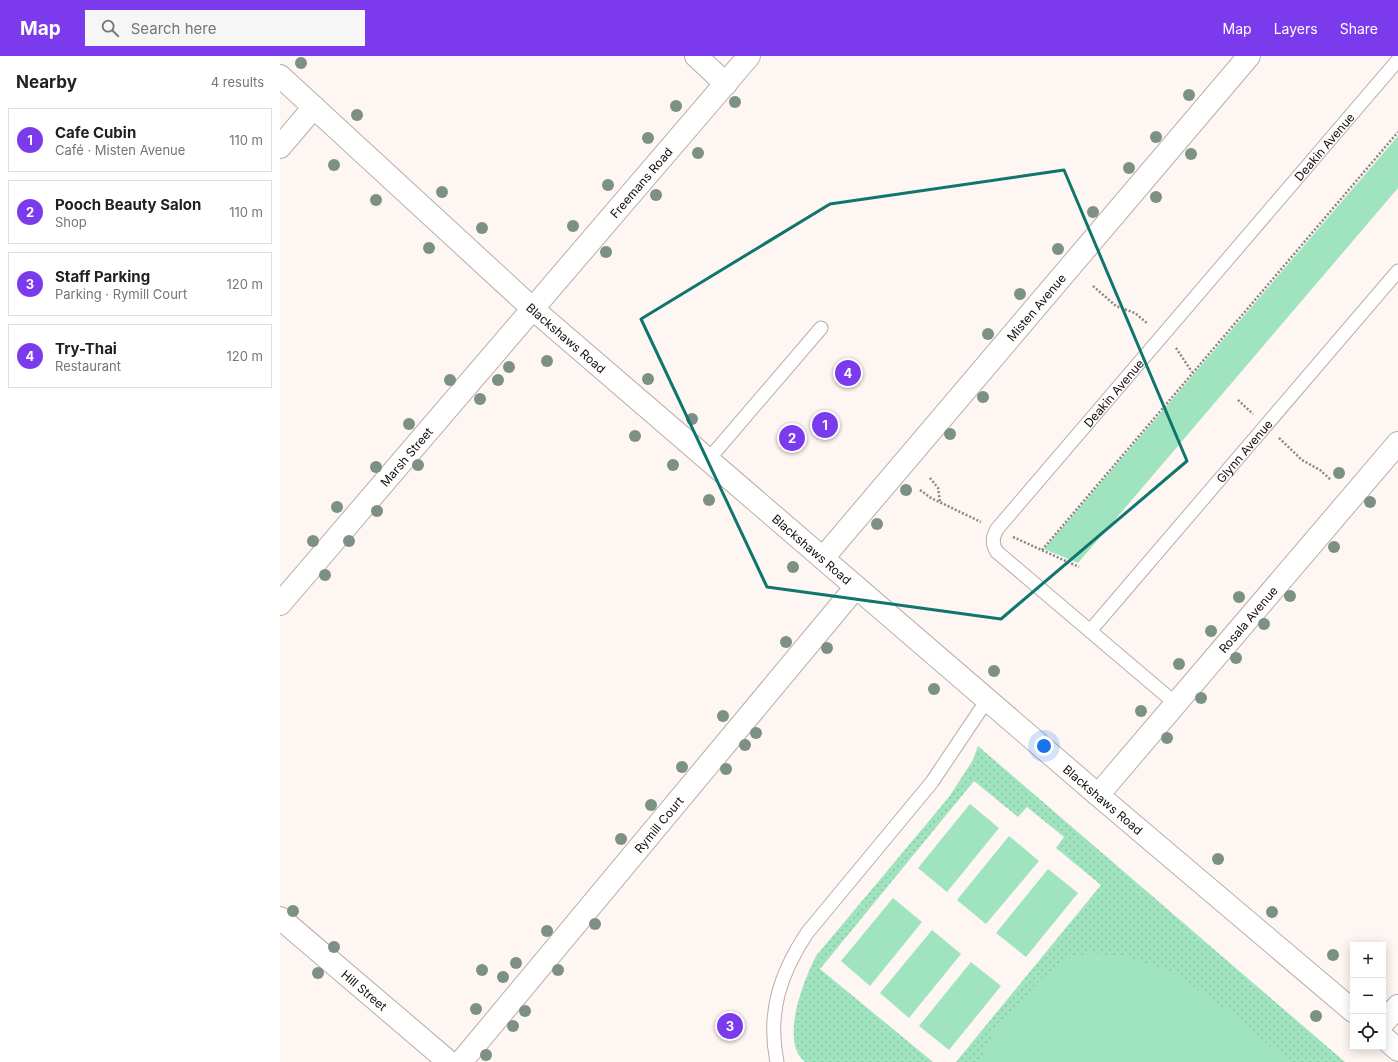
<!DOCTYPE html>
<html lang="en">
<head>
<meta charset="utf-8">
<style>
	body { margin:0; font-family:Inter,sans-serif; background:#f6f6f6; color:#202124 }
	.controls { position:absolute; right:12px; bottom:12px; display:grid; overflow:hidden; border-radius:0px; box-shadow:0 2px 10px #0003 }
	.controls button { width:36px; height:36px; display:grid; place-items:center; padding:0; border:0; border-bottom:1px solid #e0e0e0; background:#fff; color:#202124; font:20px sans-serif }
	.you { position:absolute; left:764px; top:690px; width:14px; height:14px; margin:-10px; border:3px solid #fff; border-radius:50%; background:#1a73e8; box-shadow:0 0 0 6px #1a73e833 }
	.badge { display:grid; place-items:center; width:26px; height:26px; border-radius:50%; background:#7c3aed; color:#fff; font-size:13px; font-weight:700 }
	.pin { position:absolute; translate:-50% -50%; border:2px solid #fff; box-shadow:0 1px 4px #0006 }
	.list { margin:0; padding:0; list-style:none }
	h2 { display:flex; justify-content:space-between; align-items:center; height:52px; margin:0; padding:0 16px; font-size:17px }
	h2 small { font-size:13px; font-weight:400; color:#757577 }
	.list li { display:grid; grid-template-columns:26px 1fr auto; gap:12px; align-items:center; box-sizing:border-box; height:64px; margin:0 8px 8px; padding:0 8px; border:1px solid #e0e0e0; border-radius:0px }
	.list b { display:block; font-size:15px; white-space:nowrap }
	.list p { margin:0; font-size:13px; white-space:nowrap; color:#757577 }
	.list em { font-size:13px; font-style:normal; color:#757577 }
	.icon { flex:none; width:22px; height:22px; fill:none; stroke:currentColor; stroke-width:2; stroke-linecap:round; stroke-linejoin:round }
	.map { position:relative; flex:none; width:1118px; height:1006px; overflow:hidden }
	header { display:flex; align-items:center; gap:24px; box-sizing:border-box; height:56px; padding:0 20px; background:#7c3aed; color:#fff }
	header strong { font-size:19px }
	nav { display:flex; gap:22px; margin-inline-start:auto; font-size:14px }
	.search { width:280px; height:36px; background:#f6f6f6; display:flex; align-items:center; gap:10px; box-sizing:border-box; padding:0 14px; border-radius:0px; color:#757577; font-size:15px }
	main { display:flex }
	aside { flex:1; background:#fff }
	.map>svg:first-child { display:block }
	.grass { fill:url(#grass-dots) }
	.park { fill:#9fe4be }
	.lines { fill:none; stroke-linecap:round; stroke-linejoin:round }
	.lane-casing { stroke:#baada9; stroke-width:15 }
	.street-casing { stroke:#baada9; stroke-width:24 }
	.secondary-casing { stroke:#baada9; stroke-width:24 }
	.path { stroke:#8b8583; stroke-width:2.5; stroke-dasharray:2 2; stroke-linecap:butt }
	.lane { stroke:#fff; stroke-width:13 }
	.street { stroke:#fff; stroke-width:22 }
	.secondary { stroke:#fff; stroke-width:22 }
	.tree { fill:#7d9084 }
	.marked { fill:none; stroke:#0f766e; stroke-width:3; stroke-linejoin:round }
	.labels { text-anchor:middle; dominant-baseline:central; stroke-width:3; stroke-linejoin:round; paint-order:stroke }
	.street-label { font-size:12px; fill:#120e0d; stroke:#fff }
</style>
</head>
<body>
<header>
<strong>Map</strong>
<div class="search"><svg class="icon" aria-label="search" viewBox="0 0 24 24"><circle cx="10" cy="10" r="6"/><path d="M15 15l6 6"/></svg>Search here</div>
<nav><a>Map</a><a>Layers</a><a>Share</a></nav>
</header>
<main>
<aside>
<h2>Nearby<small>4 results</small></h2>
<ul class="list">
<li><span class="badge">1</span><div><b>Cafe Cubin</b><p>Café · Misten Avenue</p></div><em>110 m</em></li>
<li><span class="badge">2</span><div><b>Pooch Beauty Salon</b><p>Shop</p></div><em>110 m</em></li>
<li><span class="badge">3</span><div><b>Staff Parking</b><p>Parking · Rymill Court</p></div><em>120 m</em></li>
<li><span class="badge">4</span><div><b>Try-Thai</b><p>Restaurant</p></div><em>120 m</em></li>
</ul>
</aside>
<div class="map">
<svg width="1118" height="1006" viewBox="0 0 1118 1006">
	<defs>
		<pattern id="grass-dots" width="8" height="8" patternUnits="userSpaceOnUse"><rect width="8" height="8" fill="#9fe4be"/><path d="M2 2h.1M6 6h.1" fill="none" stroke="#88c2a2" stroke-width="1.8" stroke-linecap="round"/></pattern>
	</defs>
	<rect width="100%" height="100%" fill="#fdf6f3"/>
	<!-- grass -->
	<path class="grass" d="M698 690 1065 1006H676L821 829 776 792 784 781 747 751 738 761 694 725 540 913 653 1006H525C499 985 524 924 536 900L669 741 693 704Z"/>
	<!-- park -->
	<g class="park">
		<polygon points="1118,80 1118,132 798,507 764,493"/>
		<polygon points="690,748 719,772 667,836 638,812"/>
		<polygon points="729,780 759,805 706,868 677,844"/>
		<polygon points="768,813 798,837 746,901 716,877"/>
		<polygon points="613,842 642,866 590,930 561,905"/>
		<polygon points="652,874 681,898 629,962 600,937"/>
		<polygon points="809,897 848,901 891,915 948,955 1009,1006 699,1006 712,980 759,925 784,903"/>
		<polygon points="691,906 721,930 669,994 639,970"/>
	</g>
	<g class="lines">
		<!-- lane casing -->
		<g class="lane-casing">
			<g id="lane">
				<polyline points="428,404 541,272"/>
				<path id="s1" d="M810 575 1118 215"/>
				<path id="s2" d="M895 647 717 496C712 488 712 482 717 473L1118 4"/>
				<path d="M497 1006C487 957 500 918 527 877L652 726 707 644"/>
			</g>
		</g>
		<!-- street casing -->
		<g class="street-casing">
			<g id="street">
				<polyline points="416,0 446,28"/>
				<polyline points="0,91 34,51"/>
				<path id="s3" d="M543 502 969 0"/>
				<path id="s4" d="M0 548 469 0"/>
				<path id="s5" d="M818 739 1118 387"/>
				<path id="s6" d="M0 862 169 1006"/>
				<polyline points="1103,967 1118,950"/>
				<path id="s7" d="M181 1006 576 531"/>
			</g>
		</g>
		<!-- secondary casing -->
		<g class="secondary-casing">
			<g id="secondary">
				<path id="s8" d="M0 20 253 253 818 739 1073 955"/>
				<polyline points="1103,981 1118,994"/>
			</g>
		</g>
		<!-- path -->
		<g class="path">
			<polyline points="813,230 836,250 855,257 868,268"/>
			<polyline points="896,292 912,316"/>
			<polyline points="958,344 973,358"/>
			<polyline points="999,382 1022,404 1040,414 1051,424"/>
			<polyline points="650,422 658,432 660,446"/>
			<polyline points="640,434 651,442 701,466"/>
			<polyline points="733,481 799,511"/>
			<polyline points="762,494 1118,76"/>
		</g>
		<!-- lane -->
		<use href="#lane" class="lane"/>
		<!-- street -->
		<use href="#street" class="street"/>
		<!-- secondary -->
		<use href="#secondary" class="secondary"/>
	</g>
	<!-- trees -->
	<g class="tree">
		<circle cx="21" cy="7" r="6"/>
		<circle cx="909" cy="39" r="6"/>
		<circle cx="455" cy="46" r="6"/>
		<circle cx="396" cy="50" r="6"/>
		<circle cx="77" cy="59" r="6"/>
		<circle cx="876" cy="81" r="6"/>
		<circle cx="368" cy="82" r="6"/>
		<circle cx="418" cy="97" r="6"/>
		<circle cx="911" cy="98" r="6"/>
		<circle cx="54" cy="109" r="6"/>
		<circle cx="849" cy="112" r="6"/>
		<circle cx="328" cy="129" r="6"/>
		<circle cx="162" cy="136" r="6"/>
		<circle cx="376" cy="139" r="6"/>
		<circle cx="876" cy="141" r="6"/>
		<circle cx="96" cy="144" r="6"/>
		<circle cx="813" cy="156" r="6"/>
		<circle cx="293" cy="170" r="6"/>
		<circle cx="202" cy="172" r="6"/>
		<circle cx="149" cy="192" r="6"/>
		<circle cx="778" cy="193" r="6"/>
		<circle cx="326" cy="196" r="6"/>
		<circle cx="740" cy="238" r="6"/>
		<circle cx="708" cy="278" r="6"/>
		<circle cx="267" cy="305" r="6"/>
		<circle cx="229" cy="311" r="6"/>
		<circle cx="368" cy="323" r="6"/>
		<circle cx="170" cy="324" r="6"/>
		<circle cx="218" cy="324" r="6"/>
		<circle cx="703" cy="341" r="6"/>
		<circle cx="200" cy="343" r="6"/>
		<circle cx="412" cy="363" r="6"/>
		<circle cx="129" cy="368" r="6"/>
		<circle cx="670" cy="378" r="6"/>
		<circle cx="355" cy="380" r="6"/>
		<circle cx="138" cy="409" r="6"/>
		<circle cx="393" cy="409" r="6"/>
		<circle cx="96" cy="411" r="6"/>
		<circle cx="1059" cy="417" r="6"/>
		<circle cx="626" cy="434" r="6"/>
		<circle cx="429" cy="444" r="6"/>
		<circle cx="1090" cy="446" r="6"/>
		<circle cx="57" cy="451" r="6"/>
		<circle cx="97" cy="455" r="6"/>
		<circle cx="597" cy="468" r="6"/>
		<circle cx="33" cy="485" r="6"/>
		<circle cx="69" cy="485" r="6"/>
		<circle cx="1054" cy="491" r="6"/>
		<circle cx="513" cy="511" r="6"/>
		<circle cx="45" cy="519" r="6"/>
		<circle cx="1010" cy="540" r="6"/>
		<circle cx="959" cy="541" r="6"/>
		<circle cx="984" cy="568" r="6"/>
		<circle cx="931" cy="575" r="6"/>
		<circle cx="506" cy="586" r="6"/>
		<circle cx="547" cy="592" r="6"/>
		<circle cx="956" cy="602" r="6"/>
		<circle cx="899" cy="608" r="6"/>
		<circle cx="714" cy="615" r="6"/>
		<circle cx="654" cy="633" r="6"/>
		<circle cx="921" cy="642" r="6"/>
		<circle cx="861" cy="655" r="6"/>
		<circle cx="443" cy="660" r="6"/>
		<circle cx="476" cy="677" r="6"/>
		<circle cx="887" cy="682" r="6"/>
		<circle cx="465" cy="689" r="6"/>
		<circle cx="402" cy="711" r="6"/>
		<circle cx="446" cy="713" r="6"/>
		<circle cx="371" cy="749" r="6"/>
		<circle cx="341" cy="783" r="6"/>
		<circle cx="938" cy="803" r="6"/>
		<circle cx="13" cy="855" r="6"/>
		<circle cx="992" cy="856" r="6"/>
		<circle cx="315" cy="868" r="6"/>
		<circle cx="267" cy="875" r="6"/>
		<circle cx="54" cy="891" r="6"/>
		<circle cx="1053" cy="899" r="6"/>
		<circle cx="236" cy="907" r="6"/>
		<circle cx="202" cy="914" r="6"/>
		<circle cx="278" cy="914" r="6"/>
		<circle cx="38" cy="917" r="6"/>
		<circle cx="223" cy="921" r="6"/>
		<circle cx="196" cy="953" r="6"/>
		<circle cx="245" cy="955" r="6"/>
		<circle cx="1036" cy="960" r="6"/>
		<circle cx="233" cy="970" r="6"/>
		<circle cx="206" cy="999" r="6"/>
	</g>
	<!-- marked area -->
	<path class="marked" d="M784 114 907 405 721 563 487 531 361 263 550 148Z"/>
	<g class="labels">
		<!-- street labels -->
		<g class="street-label">
			<text stroke="none"><textPath href="#s2" startOffset="761">Deakin Avenue</textPath></text>
			<text stroke="none"><textPath href="#s4" startOffset="555">Freemans Road</textPath></text>
			<text stroke="none"><textPath href="#s3" startOffset="329">Misten Avenue</textPath></text>
			<text stroke="none"><textPath href="#s8" startOffset="388">Blackshaws Road</textPath></text>
			<text stroke="none"><textPath href="#s2" startOffset="437">Deakin Avenue</textPath></text>
			<text stroke="none"><textPath href="#s1" startOffset="237">Glynn Avenue</textPath></text>
			<text stroke="none"><textPath href="#s4" startOffset="194">Marsh Street</textPath></text>
			<text stroke="none"><textPath href="#s8" startOffset="712">Blackshaws Road</textPath></text>
			<text stroke="none"><textPath href="#s5" startOffset="231">Rosala Avenue</textPath></text>
			<text stroke="none"><textPath href="#s8" startOffset="1096">Blackshaws Road</textPath></text>
			<text stroke="none"><textPath href="#s7" startOffset="309">Rymill Court</textPath></text>
			<text stroke="none"><textPath href="#s6" startOffset="111">Hill Street</textPath></text>
		</g>
	</g>
</svg>
<div class="controls">
<button>+</button>
<button>−</button>
<button><svg class="icon" aria-label="locate" viewBox="0 0 24 24"><circle cx="12" cy="12" r="6"/><path d="M12 2v4M12 18v4M2 12h4M18 12h4"/></svg></button>
</div>
<div class="you"></div>
<div class="pin badge" style="left:545px;top:369px">1</div>
<div class="pin badge" style="left:512px;top:382px">2</div>
<div class="pin badge" style="left:450px;top:970px">3</div>
<div class="pin badge" style="left:568px;top:317px">4</div>
</div>
</main>
</body>
</html>
